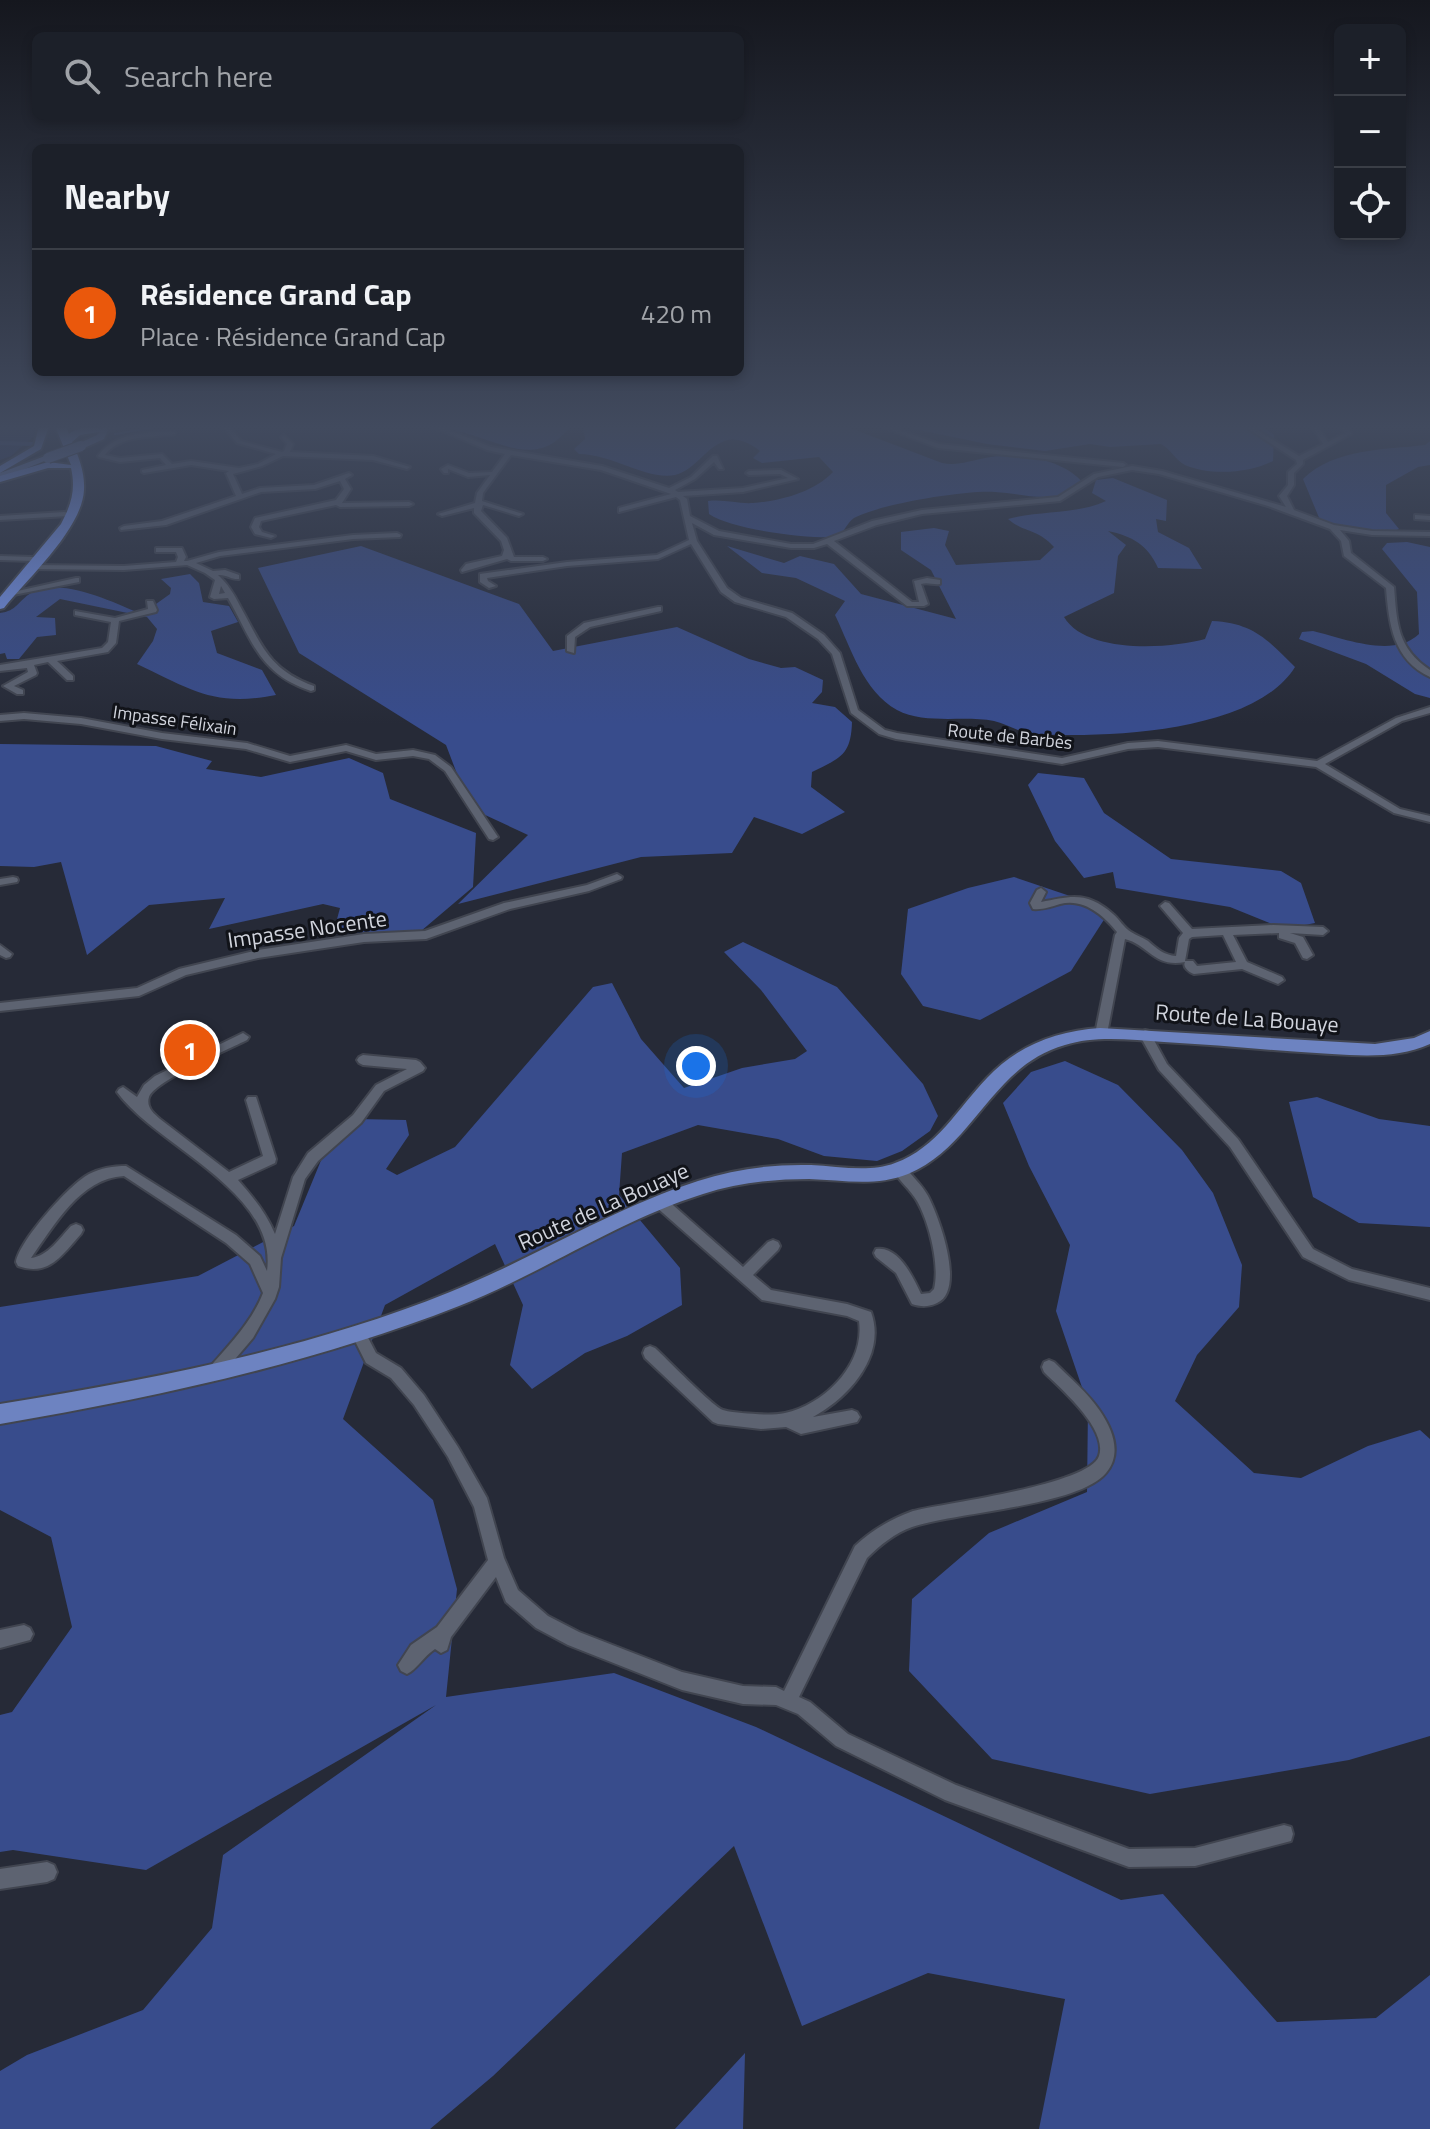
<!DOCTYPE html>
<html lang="en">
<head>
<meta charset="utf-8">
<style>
	body { margin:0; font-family:"Titillium Web",sans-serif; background:#252831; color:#f1f3f6 }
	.controls { position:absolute; right:24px; top:24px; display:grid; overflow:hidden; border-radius:12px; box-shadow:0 4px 12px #0003 }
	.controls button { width:72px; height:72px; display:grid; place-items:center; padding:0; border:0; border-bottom:2px solid #3a3e46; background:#1c2029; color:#f1f3f6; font:40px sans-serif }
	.you { position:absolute; left:696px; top:1066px; width:28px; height:28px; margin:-20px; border:6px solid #fff; border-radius:50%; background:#1a73e8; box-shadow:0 0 0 12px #1a73e833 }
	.badge { display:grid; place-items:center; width:52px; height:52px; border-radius:50%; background:#ea580c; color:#fff; font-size:26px; font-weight:700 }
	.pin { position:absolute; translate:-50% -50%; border:4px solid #fff; box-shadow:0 2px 8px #0006 }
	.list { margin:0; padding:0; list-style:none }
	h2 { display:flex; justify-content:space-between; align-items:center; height:104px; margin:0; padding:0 32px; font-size:34px }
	h2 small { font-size:26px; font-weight:400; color:#a0a3a8 }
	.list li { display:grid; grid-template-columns:52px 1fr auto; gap:24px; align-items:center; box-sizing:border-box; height:128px; padding:0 32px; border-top:2px solid #3a3e46 }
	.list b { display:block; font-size:30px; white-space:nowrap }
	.list p { margin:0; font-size:26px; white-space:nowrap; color:#a0a3a8 }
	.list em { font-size:26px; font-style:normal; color:#a0a3a8 }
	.icon { flex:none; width:44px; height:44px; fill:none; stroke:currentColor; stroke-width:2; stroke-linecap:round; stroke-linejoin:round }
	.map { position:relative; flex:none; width:1430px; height:2129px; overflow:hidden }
	.search { position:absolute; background:#1c2029; box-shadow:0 4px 12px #0003; left:32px; top:32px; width:712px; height:88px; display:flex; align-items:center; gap:20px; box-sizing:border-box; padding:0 28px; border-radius:12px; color:#a0a3a8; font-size:30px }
	.panel { position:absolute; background:#1c2029; box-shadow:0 4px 12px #0003; left:32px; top:144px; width:712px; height:232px; border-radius:12px }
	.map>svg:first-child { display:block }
	.green { fill:#273666 }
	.forest { fill:#384c8c }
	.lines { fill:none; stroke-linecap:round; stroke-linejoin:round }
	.stream { stroke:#3d5191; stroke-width:2 }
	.river { fill:#3d5191; fill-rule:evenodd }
	.minor-casing { stroke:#414550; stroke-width:4 }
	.major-casing { stroke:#414550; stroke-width:4 }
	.highway-casing { stroke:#414550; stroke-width:4 }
	.minor { fill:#5d6371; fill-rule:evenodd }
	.major { fill:#6d83c1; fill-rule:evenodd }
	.highway { fill:#7898f6; fill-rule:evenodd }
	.major-bridge-casing { stroke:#414550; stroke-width:12; stroke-linecap:butt }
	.major-bridge { stroke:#6d83c1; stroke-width:10 }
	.labels { text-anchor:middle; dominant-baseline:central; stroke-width:6; stroke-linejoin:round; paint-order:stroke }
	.far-street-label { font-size:18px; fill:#d1d4dd; stroke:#111319 }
	.street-label { font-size:22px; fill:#d1d4dd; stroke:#111319 }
</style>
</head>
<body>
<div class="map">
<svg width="1430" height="2129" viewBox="0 0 1430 2129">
	<rect width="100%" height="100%" fill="#262a37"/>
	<!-- green -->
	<polygon class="green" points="0,426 34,426 35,435 11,456 0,460"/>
	<!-- forest -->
	<g class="forest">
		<path d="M449 426H570C535 475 492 434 446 429Z"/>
		<path d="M583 426H845L942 463C958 466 969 461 985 458 1017 452 1063 458 1084 484 1055 506 1028 494 995 492 965 490 880 504 854 518 848 522 844 531 839 537 808 539 733 530 709 514L708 501C724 499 738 504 753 503 781 501 814 492 833 472L819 457 762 463 753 458 760 451C717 417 704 469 675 475 645 480 612 454 579 454L574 449 585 439Z"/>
		<path d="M900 426H1262L1274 435 1273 461C1249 473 1211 476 1185 465 1175 460 1171 449 1161 444L1110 447 1090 444 1045 451 987 444Z"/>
		<path d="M1430 441V465L1418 467 1386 485V513L1399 529C1378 539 1341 527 1320 520L1303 479C1335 448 1384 450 1425 445Z"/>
		<path d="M1113 478 1167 500 1166 521 1156 519 1158 532 1189 548 1202 569 1158 568C1148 545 1132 536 1108 531L1126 545 1118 556 1114 593 1064 617C1086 654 1169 649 1205 639L1212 621C1253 623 1267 639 1295 667 1254 733 1105 738 1034 734 1020 733 1007 724 994 721 964 715 925 725 897 710 863 691 851 648 835 615L845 601 796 578 762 573 727 546 784 563 800 556 834 564 861 594 956 619 931 570 901 550V532L934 528 949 531 945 545 956 565 1040 560 1054 547C1037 528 1024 533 1008 519 1041 510 1075 515 1106 501L1092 493 1096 480Z"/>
		<path d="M1407 542 1430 547V698L1415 694 1366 664 1299 639 1302 632 1313 631C1343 638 1393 659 1419 634L1417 592 1382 549 1387 543Z"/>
		<path d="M361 546 519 604 553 651 677 627 749 659 781 668 795 667 823 680 822 692 812 703 835 707 852 722C851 756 840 758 812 772L811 787 845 812 802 834 754 817 732 853 641 857 458 904 528 835 470 808 446 745 299 653 258 568Z"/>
		<path d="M190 574 199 583 203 602 229 606 238 622 211 631 217 653 262 670 276 695C214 707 192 690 137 664L153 641 157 629 147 617 60 599 36 617 55 618 56 635 37 637 19 659H7L5 653 0 654V613C17 611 18 601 31 593 63 576 113 603 142 614L170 594 171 588 161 579Z"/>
		<polygon points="0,744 156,746 212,761 206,769 261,777 349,758 383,773 390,799 476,833 473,887 421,931 333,934 340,908 323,904 209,929 225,898 149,905 87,955 61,862 34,867 0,866"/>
		<polygon points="1038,773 1084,778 1104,813 1171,859 1281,871 1301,883 1315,923 1284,929 1230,907 1116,888 1113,872 1084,878 1055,841 1028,785"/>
		<polygon points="1014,877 1070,896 1107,915 1071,971 980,1020 923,1006 901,974 908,909 968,888"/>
		<polygon points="743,942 837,987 923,1084 938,1116 930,1131 902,1151 877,1161 824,1156 778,1139 698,1125 622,1153 619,1195 680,1268 682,1305 627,1336 585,1353 532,1389 510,1365 523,1305 495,1244 385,1305 343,1419 433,1500 457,1589 446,1697 614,1673 756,1727 1121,1900 1163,1894 1277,2022 1376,2018 1430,1975 1430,2129 1039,2129 1065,1999 928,1973 802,2026 734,1846 493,2076 430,2129 0,2129 0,2071 27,2055 143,2010 212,1928 223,1855 436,1705 146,1870 13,1850 0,1852 0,1715 12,1712 72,1627 51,1537 0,1510 0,1307 198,1276 294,1226 322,1158 357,1119 406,1120 409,1135 386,1169 397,1175 455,1147 593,987 612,983 641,1039 684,1088 742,1068 795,1059 807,1051 761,990 724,952"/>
		<polygon points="1065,1061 1118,1085 1182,1150 1213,1193 1242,1265 1239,1307 1197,1355 1175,1401 1254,1473 1301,1478 1368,1446 1420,1430 1430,1439 1430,1736 1349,1760 1150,1794 992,1759 909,1671 912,1599 989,1533 1087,1492 1088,1405 1056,1311 1070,1245 1029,1166 1003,1103 1031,1072"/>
		<polygon points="1317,1097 1379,1119 1430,1126 1430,1227 1359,1223 1313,1197 1289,1102"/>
		<polygon points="745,2053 743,2129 674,2129 675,2129"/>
	</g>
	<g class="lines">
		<!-- stream -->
		<polyline class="stream" points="115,434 161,426"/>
		<!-- river -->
		<polygon class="river" points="0,441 33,442 37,444 33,446 0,445"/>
		<!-- minor casing -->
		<g class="minor-casing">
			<g id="minor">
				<polygon points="116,426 127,426 100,433 97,431"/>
				<path d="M223 426H229L241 441 282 452 284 451 287 444 281 437 284 435 293 444 290 452 373 456 410 467 407 469 373 460 283 456 262 466 233 474 242 494 260 488 314 485 349 473 352 475 345 479 351 489 342 503 409 502 413 504 409 506 340 507 336 505 261 521 259 527 262 532 275 536 271 538 255 534 251 527 255 518 336 500 344 489 340 481 315 489 261 492 166 525 121 530 120 528 124 526 162 521 236 496 226 473 229 471 191 465 144 473 142 472V470L166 465 160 458 120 462 99 457 98 456C115 432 146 433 173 431L175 432V434C152 438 121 434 105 455L120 458 162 454 172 464 191 461 239 468 258 464 276 454 237 443Z"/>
				<path d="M431 426H439L491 447 602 466 669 488 691 477 713 456H717L723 469H719L714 462 695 479 675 490 678 492 743 488 788 478 780 474 749 475 746 473 749 471 781 470 798 479 743 492 683 496 687 499 690 516 719 531 791 544H813L872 521 922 510 1058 497 1094 474 1132 466 1162 471 1286 507 1279 496 1288 485V472L1297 464 1296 460 1244 426H1251L1299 456 1323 444 1312 426H1318L1328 442 1345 433 1338 426H1345L1351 432V434L1303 460V464L1294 473V485L1287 496 1294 510 1334 525 1372 531 1430 532V536L1372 535 1340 530 1349 541 1351 553 1394 587C1397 623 1397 648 1430 670V677C1393 660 1389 624 1386 588L1344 556 1341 541 1330 529 1268 506 1159 474 1132 470 1098 477 1060 501 922 514 877 525 834 541 912 602H919L914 581 927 578 940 580V584C933 585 928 582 921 584L928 604 924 606H907L827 544 814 548H791L714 535 692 523 697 541 727 588 741 598 792 613 824 635 840 653 858 710 885 730 897 733 1062 758 1128 743 1158 741 1317 761 1396 718 1430 707V713L1402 721 1325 764 1400 809 1430 816V822L1394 813 1316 767 1158 747 1128 749 1062 764 896 739 879 734 851 713 832 654 818 639 786 617 735 602 721 592 691 544 658 559 567 566 487 578 488 581 496 586 489 588 480 582V574L567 562 657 555 689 540 680 500 676 497 619 512V508L671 494 601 470 511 455 483 493 482 501 523 514 519 516 483 505 481 511 507 538 514 557H543L547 559 543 561H511L507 559 462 572 461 570 466 564 502 556 504 550 501 541 474 513V508L442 516 438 514 475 503 477 493 490 475 468 477 448 469V473H444L441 469 448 465 469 473 492 472 505 454 487 450Z"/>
				<polygon points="880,426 888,426 939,444 1123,463 1126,465 1123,467 938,448"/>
				<polygon points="65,512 69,514 68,516 0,520 0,516"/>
				<polygon points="1415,515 1430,516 1430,520 1415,519"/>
				<path d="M397 533 401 535 400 537 353 539 220 556 196 563 213 571 225 570 239 575V579C232 580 226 574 218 575 228 584 234 594 240 606 262 645 268 669 314 686V690L311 691C259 674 252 640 228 598L214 599 210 597 215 580 205 573 187 565 124 570 30 569 26 567 30 565 124 566 176 562 178 557 176 552H156V548H182L186 557 184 561H187L219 552 353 535ZM221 586 225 593 219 594Z"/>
				<polygon points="0,556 33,557 37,559 33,561 0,560"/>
				<polygon points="76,578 79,578 79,582 8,596 4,594"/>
				<polygon points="147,601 153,601 157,610 156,612 119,621 116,643 108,652 57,661 73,676 73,680 67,680 48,662 34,665 37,673 36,675 14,686 23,690 23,694 17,694 3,686 28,672 27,668 0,671 0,665 102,648 108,642 111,622 75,615 75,611 115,618 148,609"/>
				<polygon points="658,607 661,607 661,611 590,627 575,637 574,653 567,651 567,636 584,623"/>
				<polygon points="24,713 81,718 162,733 247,743 290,756 346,745 376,754 413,750 435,755 451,767 498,837 493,840 489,839 445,771 429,759 413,756 376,760 346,751 290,762 246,749 162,739 81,724 24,719 0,721 0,715"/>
				<polygon points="617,874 622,877 621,879 589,891 510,909 426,939 364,942 258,958 186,975 139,996 0,1011 0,1003 137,988 179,969 258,950 364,934 425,931 504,903 587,885"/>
				<polygon points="13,877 17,878 18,880 17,882 0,885 0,879"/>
				<path d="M1041 888 1046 892 1041 902C1071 896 1087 891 1113 914 1119 919 1124 928 1131 932 1137 936 1142 937 1148 941 1157 949 1164 955 1176 956L1179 938 1183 933 1160 906 1165 902 1169 903 1192 929 1273 925 1323 927 1328 931 1323 935 1290 933 1303 937 1313 955 1307 959 1303 958 1295 943 1279 938V933L1233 935 1247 962 1282 977 1284 980 1278 984 1242 969 1194 974C1190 973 1182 967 1185 962 1154 968 1149 945 1125 939L1107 1034 1101 1038 1095 1034 1115 935 1117 932C1103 915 1084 898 1060 904 1050 907 1043 910 1033 909L1030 903 1037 890ZM1223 935 1236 962 1197 966 1193 961H1185L1189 939 1192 937Z"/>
				<polygon points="0,945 12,954 10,957 6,958 0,955"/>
				<polygon points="1145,1030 1149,1031 1167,1064 1238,1139 1313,1249 1352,1269 1430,1288 1430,1300 1349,1280 1303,1257 1230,1147 1159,1070 1139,1034"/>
				<path d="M243 1033 249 1037 247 1040C229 1049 155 1081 149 1097 146 1107 153 1113 160 1119L229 1172 263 1156 246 1100 248 1097H256L276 1159 275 1163 238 1180C253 1197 266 1213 275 1234L293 1177 308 1153 353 1115 376 1085 407 1069 363 1065 359 1063 357 1060 359 1057 363 1055 416 1060 420 1062 425 1068 423 1071 384 1091 361 1123 318 1161 305 1179 281 1258 279 1287 275 1299 253 1338 219 1378 214 1380 209 1378 207 1373 209 1368C229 1345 252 1322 263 1293L250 1264 226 1243 124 1176C80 1178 54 1226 31 1258 48 1256 59 1239 71 1226L76 1224 81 1226 83 1230 81 1234C62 1255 49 1277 18 1266L16 1262C20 1240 69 1185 89 1174 101 1168 113 1166 126 1166L236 1235 260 1256 267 1271C278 1191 156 1146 117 1092L119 1089 123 1087 137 1097 144 1085 155 1076Z"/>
				<path d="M899 1165 904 1166C912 1176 922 1185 928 1196 939 1217 966 1290 937 1303 929 1307 921 1307 912 1304L896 1273 876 1257 874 1253 876 1249C898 1245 913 1277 921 1294L930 1293 934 1289C940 1265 929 1222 917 1201 910 1189 899 1181 893 1170L894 1166Z"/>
				<path d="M660 1196 665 1198 743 1267 768 1242 773 1240 778 1242 780 1246 778 1250 753 1275 771 1290 847 1304 871 1312C887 1356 848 1398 813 1417L852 1410 857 1412 860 1417 857 1422 801 1434 786 1427 761 1429 718 1424 713 1422 645 1358 643 1353 645 1348 650 1346 655 1348C667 1359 713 1407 723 1410 729 1412 736 1412 742 1413 756 1414 771 1416 785 1413 825 1404 865 1364 859 1321L847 1316 762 1300 655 1206 653 1202 655 1198Z"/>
				<path d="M358 1326 363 1328 376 1353 401 1368 424 1395 458 1447 487 1498 504 1558 518 1590 548 1616 579 1632 682 1672 743 1686 776 1687 784 1691 855 1546C872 1530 891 1519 913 1511 945 1503 1089 1485 1099 1456 1108 1429 1061 1389 1044 1372L1042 1367 1044 1362 1049 1360 1054 1362C1070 1378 1088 1393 1100 1411 1113 1430 1122 1454 1106 1473 1079 1506 956 1512 912 1527 895 1533 880 1545 867 1558L799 1697 810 1702 848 1734 956 1785 1129 1849 1195 1848 1284 1825 1291 1827 1293 1834 1291 1841 1195 1866 1129 1867 945 1800 836 1746 798 1714 776 1705 743 1704 682 1690 568 1645 536 1628 506 1602 496 1577 451 1637 447 1650 441 1653 435 1649C424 1656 416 1670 407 1674L401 1671 398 1665 411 1645 437 1627 488 1560 474 1507 448 1457 414 1405 391 1378 366 1363 351 1333 353 1328Z"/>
				<polygon points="24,1625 30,1628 33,1634 30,1640 0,1648 0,1630"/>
				<polygon points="47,1862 54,1865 57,1872 54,1879 47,1882 0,1889 0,1869"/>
			</g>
		</g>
		<!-- major casing -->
		<g class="major-casing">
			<g id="major">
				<polygon points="104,427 108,430 104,439 84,448 78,448 78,444 97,435"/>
				<polygon points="45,456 52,458 0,479 0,473"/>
				<path d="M1100 1028 1375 1044 1414 1038 1430 1031V1044C1400 1058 1364 1056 1332 1054 1276 1051 1220 1045 1164 1042 1132 1040 1096 1035 1065 1045 991 1066 975 1146 908 1174 876 1187 842 1180 809 1179 773 1179 737 1183 703 1194 617 1221 543 1273 459 1306 311 1364 157 1397 0 1424V1404C153 1379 306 1350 450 1292 534 1258 611 1209 698 1181 735 1169 773 1164 811 1165 838 1166 869 1173 895 1163 937 1148 958 1108 987 1078 1017 1046 1056 1031 1100 1028Z"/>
			</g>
		</g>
		<!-- highway casing -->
		<g class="highway-casing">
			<g id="highway">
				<polygon points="39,426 49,426 41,449 0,473 0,466 34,446"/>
				<path d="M55 426H65L69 434C77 427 96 425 105 431L80 435 72 442C79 457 85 473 84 490 82 529 28 578 4 608L0 609V597L61 524C71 505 76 490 71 468H48L0 482V476L48 462 71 465Z"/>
			</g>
		</g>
		<!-- minor -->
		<use href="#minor" class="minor"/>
		<!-- major -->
		<use href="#major" class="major"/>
		<!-- highway -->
		<use href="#highway" class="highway"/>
		<!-- major-bridge casing -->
		<g class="major-bridge-casing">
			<polyline id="major-bridge" points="48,458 81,446"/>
		</g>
		<!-- major-bridge -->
		<use href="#major-bridge" class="major-bridge"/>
	</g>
	<!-- sky -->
	<linearGradient id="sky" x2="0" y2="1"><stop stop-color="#15171e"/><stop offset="0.59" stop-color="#414a5e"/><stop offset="1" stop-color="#414a5e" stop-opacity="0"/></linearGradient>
	<rect width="1430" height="724" fill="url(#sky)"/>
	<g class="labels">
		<!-- far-street labels -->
		<g class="far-street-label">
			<text transform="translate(175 720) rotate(8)">Impasse Félixain</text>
			<text transform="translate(1010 736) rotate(6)">Route de Barbès</text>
		</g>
		<!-- street labels -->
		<g class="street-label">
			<text transform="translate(307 929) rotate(-8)">Impasse Nocente</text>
			<text transform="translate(1247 1018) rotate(4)">Route de La Bouaye</text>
			<text transform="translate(603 1206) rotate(-24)">Route de La Bouaye</text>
		</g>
	</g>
</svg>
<div class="controls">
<button>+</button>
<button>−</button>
<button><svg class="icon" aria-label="locate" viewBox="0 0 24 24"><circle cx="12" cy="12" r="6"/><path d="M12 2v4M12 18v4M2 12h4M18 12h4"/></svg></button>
</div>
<div class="you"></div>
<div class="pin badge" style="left:190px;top:1050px">1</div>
<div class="search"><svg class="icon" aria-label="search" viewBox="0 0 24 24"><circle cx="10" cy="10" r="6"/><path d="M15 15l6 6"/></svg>Search here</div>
<section class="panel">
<h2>Nearby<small></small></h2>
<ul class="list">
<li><span class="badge">1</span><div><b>Résidence Grand Cap</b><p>Place · Résidence Grand Cap</p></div><em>420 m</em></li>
</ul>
</section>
</div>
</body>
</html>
